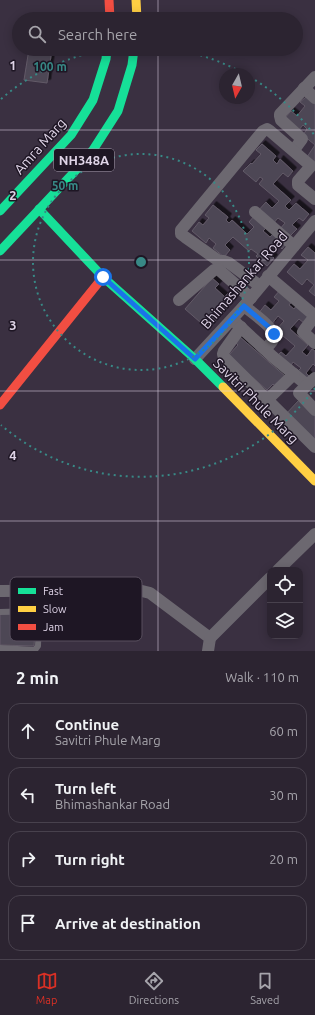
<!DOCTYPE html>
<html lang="en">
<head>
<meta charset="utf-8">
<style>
	body { margin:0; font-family:Ubuntu,sans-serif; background:#38303d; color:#f1f3f6 }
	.controls { position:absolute; right:12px; bottom:12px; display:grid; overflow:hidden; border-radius:8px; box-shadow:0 2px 10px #0003 }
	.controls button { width:36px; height:36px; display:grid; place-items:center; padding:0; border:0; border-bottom:1px solid #48414d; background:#2c2431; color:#f1f3f6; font:20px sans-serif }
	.compass { position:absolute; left:219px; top:68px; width:36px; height:36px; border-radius:50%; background:#2c2431; box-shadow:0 2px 10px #0003; rotate:188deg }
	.stop { position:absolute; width:12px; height:12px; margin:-9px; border:3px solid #1a73e8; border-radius:50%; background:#fff }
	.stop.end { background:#1a73e8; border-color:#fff; box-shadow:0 1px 4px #0008 }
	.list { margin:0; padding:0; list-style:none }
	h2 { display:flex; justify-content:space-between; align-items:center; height:52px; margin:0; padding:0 16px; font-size:17px }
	h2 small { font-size:13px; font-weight:400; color:#a6a4ab }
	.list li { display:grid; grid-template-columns:26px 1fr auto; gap:12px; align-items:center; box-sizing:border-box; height:56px; margin:0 8px 8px; padding:0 8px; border:1px solid #48414d; border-radius:12px }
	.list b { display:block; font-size:15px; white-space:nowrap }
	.list p { margin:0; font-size:13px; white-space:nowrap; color:#a6a4ab }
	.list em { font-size:13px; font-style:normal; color:#a6a4ab }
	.icon { flex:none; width:22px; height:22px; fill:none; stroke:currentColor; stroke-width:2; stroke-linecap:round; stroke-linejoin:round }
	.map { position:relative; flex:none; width:315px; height:651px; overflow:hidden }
	.search { position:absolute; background:#2c2431; box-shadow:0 2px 10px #0003; left:12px; right:12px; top:12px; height:44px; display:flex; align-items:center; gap:10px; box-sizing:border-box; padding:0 14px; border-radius:22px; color:#a6a4ab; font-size:15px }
	.sheet { height:308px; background:#2c2431 }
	nav { display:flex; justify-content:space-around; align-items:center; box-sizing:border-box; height:56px; border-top:1px solid #48414d; background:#2c2431; font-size:11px; color:#a6a4ab }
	nav a { display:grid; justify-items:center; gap:2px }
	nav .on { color:#d93025 }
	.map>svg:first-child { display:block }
	.building { fill:#4e4754; stroke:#625a68; filter:url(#shadow) }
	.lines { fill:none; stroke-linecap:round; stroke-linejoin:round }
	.lane { stroke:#6c6870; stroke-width:6 }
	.street { stroke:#6c6870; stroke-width:12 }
	.fast { stroke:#16e098; stroke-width:9 }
	.slow { stroke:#ffcf43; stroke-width:9 }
	.jam { stroke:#f24e42; stroke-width:9 }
	.route { stroke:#1a73e8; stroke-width:5 }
	.grid { fill:none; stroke:#ded3e6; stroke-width:1; stroke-opacity:0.55 }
	.ring { fill:none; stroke:#388986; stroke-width:2; stroke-dasharray:2 4 }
	.labels { text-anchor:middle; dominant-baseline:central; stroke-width:3; stroke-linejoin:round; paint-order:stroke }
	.shield { fill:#1e1624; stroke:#a49aac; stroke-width:1 }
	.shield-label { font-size:13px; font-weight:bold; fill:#ded3e6 }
	.street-label { font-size:14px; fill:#ded3e6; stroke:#1e1624 }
	.key { fill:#1e1624; stroke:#584f5e; stroke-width:1 }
	.key-label { font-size:11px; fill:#ded3e6 }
	.grid-label { font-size:13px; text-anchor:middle; font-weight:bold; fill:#ded3e6; stroke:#1e1624; stroke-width:3; stroke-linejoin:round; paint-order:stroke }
	.centre { fill:#388986; stroke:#1e1624; stroke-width:2 }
	.ring-label { font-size:12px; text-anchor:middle; font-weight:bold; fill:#388986; stroke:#1e1624; stroke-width:3; stroke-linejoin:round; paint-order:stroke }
</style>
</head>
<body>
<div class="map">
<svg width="315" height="651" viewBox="0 0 315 651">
	<defs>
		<filter id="shadow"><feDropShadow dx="3.5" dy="-3.5" stdDeviation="0" flood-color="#0009"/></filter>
	</defs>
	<rect width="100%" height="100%" fill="#3a3041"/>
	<!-- building -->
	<g class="building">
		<polygon points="29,49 52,49 47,83 24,80"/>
		<polygon points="306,97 315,104 315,164 307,157 315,145 303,135 307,129 303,125 298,131 284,119 291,111 297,116 305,106 300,102"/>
		<polygon points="262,144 276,156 273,160 277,164 280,159 293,171 288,177 283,173 273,184 291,200 285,206 289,210 296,203 309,214 303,221 299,218 292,225 297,229 288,238 279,230 285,223 278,218 272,225 257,212 266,202 272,208 279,201 259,184 263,179 260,177 256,182 243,171 251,163 252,164 261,154 256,150"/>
		<polygon points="213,205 228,217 226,220 229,223 232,220 247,234 254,227 249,222 255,215 268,226 263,231 270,237 274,233 286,244 282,249 276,243 268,252 274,258 267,266 256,256 258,254 251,249 249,251 233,237 225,245 230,250 224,257 213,248 216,244 209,238 206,243 192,231 199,222 203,225 209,218 205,215"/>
		<polygon points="308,247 315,253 315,296 309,291 314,285 307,279 302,285 287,272 294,264 300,269 308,260 301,255"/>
		<polygon points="212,278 219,284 215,288 225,297 228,293 235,299 208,329 185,309"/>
		<polygon points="281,289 293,300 289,305 294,309 298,304 311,315 304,323 299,319 290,329 308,345 302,352 307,356 312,349 315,351 315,366 313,364 306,373 310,377 305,382 295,374 301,368 293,362 290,367 277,356 281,352 286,356 295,346 276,330 284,321 278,316 271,325 258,314 265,305 271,310 279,301 274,297"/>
		<polygon points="240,337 285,376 276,387 273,384 267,390 228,356 238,345 235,342"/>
		<polygon points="299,400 315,416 315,442 285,415"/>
		<polygon points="0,614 36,614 34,646 0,645"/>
	</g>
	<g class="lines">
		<!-- lane -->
		<g class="lane">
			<polyline points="0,612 37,611 39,615 38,646 35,650 0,648"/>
			<polyline points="17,612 18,590"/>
		</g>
		<!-- street -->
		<g class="street">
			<polyline points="304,88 315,98"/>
			<polyline points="294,150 302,139 281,120 280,116 280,114 315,77"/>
			<polyline points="255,212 294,246"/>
			<polyline points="268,276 315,316"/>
			<polyline points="260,286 229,263 224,261 219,261 185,237 181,234 181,230 263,131 267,129 270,131 311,166 298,181 298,185 315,199"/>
			<polyline points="179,300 214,270 218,269 251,298"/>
			<path d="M244 306C250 311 276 329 274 337 273 342 268 346 265 349"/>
			<polyline points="315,316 305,329 303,332 315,343"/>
			<polyline points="236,323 273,357 307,385 315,378"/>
			<polyline points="241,327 224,351 223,354 224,357 315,447"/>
			<polyline points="195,359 244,306 315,221"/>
			<polyline points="307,385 299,393 315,410"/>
			<polyline points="267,400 294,374"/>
			<polyline points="278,570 315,534"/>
			<polyline points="0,591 138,590 150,593 210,638 208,651"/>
			<polyline points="210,638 270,578"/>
		</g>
		<!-- fast -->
		<g class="fast">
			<polyline points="39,209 103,277 195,359 223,387"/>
			<polyline points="0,211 71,135 93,100 106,59 107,49"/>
			<polyline points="0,251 77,169 93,150 118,111 132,65 134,49"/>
		</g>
		<!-- slow -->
		<g class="slow">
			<polyline points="136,0 137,19"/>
			<polyline points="223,387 315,481"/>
		</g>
		<!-- jam -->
		<g class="jam">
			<polyline points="109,0 110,19"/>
			<polyline points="0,405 103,277"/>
		</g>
	</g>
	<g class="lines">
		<!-- route -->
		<polyline class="route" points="103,277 195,359 244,306 271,329 274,334"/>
	</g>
	<!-- grid -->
	<path class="grid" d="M158 0V19M158 49V651M0 130H315M0 260H315M0 391H315M0 521H315"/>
	<!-- distance rings -->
	<g class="ring">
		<circle cx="141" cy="262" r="108"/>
		<path d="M315 388A215 215 0 0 1 1 425M1 99A215 215 0 0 1 111 49M171 49A215 215 0 0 1 245 74M250 77A215 215 0 0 1 315 136"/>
	</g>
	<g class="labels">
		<!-- shield labels -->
		<rect class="shield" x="54" y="149" width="60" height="22" rx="3"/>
		<g class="shield-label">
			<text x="84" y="160">NH348A</text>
		</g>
		<!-- street labels -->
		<g class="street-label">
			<text transform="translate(40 146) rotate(-48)">Amra Marg</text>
			<text transform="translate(244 280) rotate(-49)">Bhimashankar Road</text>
			<text transform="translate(256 401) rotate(45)">Savitri Phule Marg</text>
		</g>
	</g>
	<!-- legend -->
	<rect x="10" y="577" width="132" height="64" rx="6" class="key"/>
	<rect x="18" y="588" width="18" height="6" fill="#16e098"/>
	<rect x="18" y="606" width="18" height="6" fill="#ffcf43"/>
	<rect x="18" y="624" width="18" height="6" fill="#f24e42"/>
	<g class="key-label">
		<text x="43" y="595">Fast</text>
		<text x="43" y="613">Slow</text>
		<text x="43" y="631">Jam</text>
	</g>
	<g class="grid-label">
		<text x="13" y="70">1</text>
		<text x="13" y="200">2</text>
		<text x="13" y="330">3</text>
		<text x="13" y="460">4</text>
	</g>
	<circle cx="141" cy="262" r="6" class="centre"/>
	<g class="ring-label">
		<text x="50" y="71">100 m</text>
		<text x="65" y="190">50 m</text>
	</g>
</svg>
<div class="controls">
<button><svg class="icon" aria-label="locate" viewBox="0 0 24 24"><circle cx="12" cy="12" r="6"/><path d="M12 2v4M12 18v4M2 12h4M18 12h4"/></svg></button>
<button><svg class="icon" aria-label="layers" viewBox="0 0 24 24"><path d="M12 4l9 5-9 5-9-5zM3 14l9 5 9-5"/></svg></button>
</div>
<svg class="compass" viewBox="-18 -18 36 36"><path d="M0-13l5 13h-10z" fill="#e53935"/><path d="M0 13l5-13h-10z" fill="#a6a4ab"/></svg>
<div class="stop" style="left:103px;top:277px"></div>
<div class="stop end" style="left:274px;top:334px"></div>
<div class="search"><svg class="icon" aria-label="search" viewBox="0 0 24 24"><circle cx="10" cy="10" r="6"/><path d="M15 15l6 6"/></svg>Search here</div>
</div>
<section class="sheet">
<h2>2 min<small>Walk · 110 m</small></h2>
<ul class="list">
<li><svg class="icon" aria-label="ahead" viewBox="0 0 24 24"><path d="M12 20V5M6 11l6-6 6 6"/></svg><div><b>Continue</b><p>Savitri Phule Marg</p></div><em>60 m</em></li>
<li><svg class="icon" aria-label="left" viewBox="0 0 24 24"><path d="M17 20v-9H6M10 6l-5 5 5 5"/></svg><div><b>Turn left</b><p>Bhimashankar Road</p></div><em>30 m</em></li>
<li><svg class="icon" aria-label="right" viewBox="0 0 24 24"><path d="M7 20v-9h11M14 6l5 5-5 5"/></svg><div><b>Turn right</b></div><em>20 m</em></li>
<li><svg class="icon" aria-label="arrive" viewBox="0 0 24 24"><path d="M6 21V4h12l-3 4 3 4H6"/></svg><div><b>Arrive at destination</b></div></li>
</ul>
</section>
<nav>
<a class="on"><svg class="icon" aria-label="map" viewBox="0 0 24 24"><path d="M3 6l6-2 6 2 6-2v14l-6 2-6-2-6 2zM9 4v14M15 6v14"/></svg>Map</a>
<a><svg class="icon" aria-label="directions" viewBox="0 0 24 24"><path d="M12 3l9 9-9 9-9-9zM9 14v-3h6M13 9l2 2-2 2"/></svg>Directions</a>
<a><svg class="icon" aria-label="saved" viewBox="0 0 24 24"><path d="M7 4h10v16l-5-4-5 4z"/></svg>Saved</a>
</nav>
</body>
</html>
